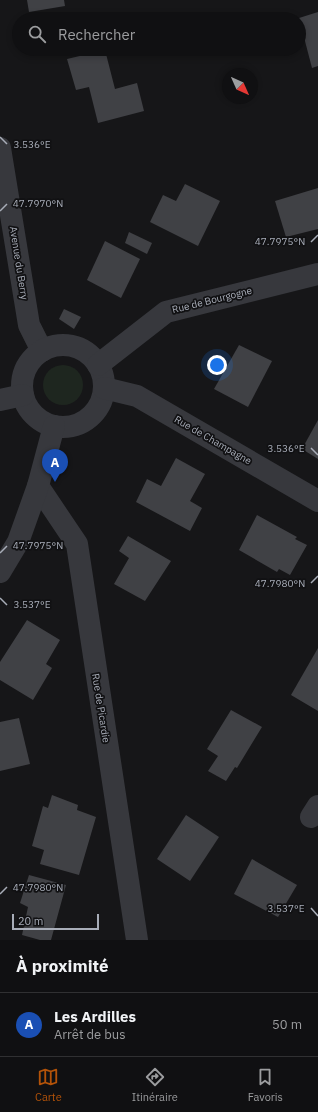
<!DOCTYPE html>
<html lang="fr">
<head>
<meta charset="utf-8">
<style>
	body { margin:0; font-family:"IBM Plex Sans",sans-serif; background:#1e1e20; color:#f1f3f6 }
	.compass { position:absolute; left:222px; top:68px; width:36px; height:36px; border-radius:50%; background:#101012; box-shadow:0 2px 6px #0003; rotate:135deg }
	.scale { position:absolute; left:12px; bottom:10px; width:87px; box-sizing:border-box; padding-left:4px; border:2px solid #a8adb8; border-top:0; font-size:11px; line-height:14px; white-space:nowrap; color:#a8adb8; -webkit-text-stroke:3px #111113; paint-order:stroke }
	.you { position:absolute; left:217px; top:365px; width:14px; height:14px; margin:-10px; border:3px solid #fff; border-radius:50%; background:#1a73e8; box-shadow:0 0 0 6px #1a73e833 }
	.badge { display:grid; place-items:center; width:26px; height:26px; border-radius:50%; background:#b45309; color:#fff; font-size:13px; font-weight:700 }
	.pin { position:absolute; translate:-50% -33px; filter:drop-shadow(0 1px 2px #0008) }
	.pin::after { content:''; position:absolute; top:21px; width:14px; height:12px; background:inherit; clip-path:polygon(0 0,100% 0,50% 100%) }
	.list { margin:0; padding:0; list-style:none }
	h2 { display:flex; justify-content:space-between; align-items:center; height:52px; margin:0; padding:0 16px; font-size:17px }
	h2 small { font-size:13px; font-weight:400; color:#9c9d9f }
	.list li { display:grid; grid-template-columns:26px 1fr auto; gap:12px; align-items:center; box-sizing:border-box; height:64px; padding:0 16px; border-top:1px solid #303032 }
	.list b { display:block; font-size:15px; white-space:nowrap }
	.list p { margin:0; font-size:13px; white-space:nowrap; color:#9c9d9f }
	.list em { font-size:13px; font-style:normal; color:#9c9d9f }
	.icon { flex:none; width:22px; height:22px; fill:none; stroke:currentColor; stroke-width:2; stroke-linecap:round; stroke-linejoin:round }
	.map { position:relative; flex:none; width:318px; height:940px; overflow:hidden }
	.search { position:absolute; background:#101012; box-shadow:0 2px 6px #0003; left:12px; right:12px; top:12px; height:44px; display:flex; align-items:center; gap:10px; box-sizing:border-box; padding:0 14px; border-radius:22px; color:#9c9d9f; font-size:15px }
	.sheet { height:116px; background:#101012 }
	nav { display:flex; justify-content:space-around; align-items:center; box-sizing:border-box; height:56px; border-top:1px solid #303032; background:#101012; font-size:11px; color:#9c9d9f }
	nav a { display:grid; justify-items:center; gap:2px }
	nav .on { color:#b45309 }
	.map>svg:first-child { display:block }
	.green { fill:#1e261f }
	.building { fill:#404145 }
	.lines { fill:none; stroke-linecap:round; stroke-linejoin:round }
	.minor { stroke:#37383d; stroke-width:22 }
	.ticks { fill:none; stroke:#a8adb8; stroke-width:1.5 }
	.labels { text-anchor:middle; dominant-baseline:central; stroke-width:3.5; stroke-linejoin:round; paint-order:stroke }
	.street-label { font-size:10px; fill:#a8adb8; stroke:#111113 }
	.ticks-label { font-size:10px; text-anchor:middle; fill:#a8adb8; stroke:#111113; stroke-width:3.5; stroke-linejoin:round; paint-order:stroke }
</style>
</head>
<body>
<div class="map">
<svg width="318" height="940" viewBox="0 0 318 940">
	<rect width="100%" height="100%" fill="#161618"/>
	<!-- green -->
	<circle class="green" cx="63" cy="385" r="20"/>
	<!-- building -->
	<g class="building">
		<polygon points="27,0 64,0 65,6 29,12"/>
		<polygon points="318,12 318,66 312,68 299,18"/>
		<polygon points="105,50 115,89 137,83 144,111 98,123 89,87 76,90 67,59"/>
		<polygon points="185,184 220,201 198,246 150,222 163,195 176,201"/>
		<polygon points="318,188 318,229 286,237 275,201"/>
		<polygon points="129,232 152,243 147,254 125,243"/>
		<polygon points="105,241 140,259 121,298 87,280"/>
		<polygon points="64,309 81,317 74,329 59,319"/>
		<polygon points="239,345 272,361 248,407 214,389"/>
		<polygon points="318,420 318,459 302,449"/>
		<polygon points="176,458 205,474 190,501 202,508 190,531 136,502 147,479 161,486"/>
		<polygon points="257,515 297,537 295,539 307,545 290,575 279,569 277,572 239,550"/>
		<polygon points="128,536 171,561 145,601 114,584 129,558 119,551"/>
		<polygon points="27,620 60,640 46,664 52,668 33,700 0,680 0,662"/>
		<polygon points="318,648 318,711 291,695"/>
		<polygon points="231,710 262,727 237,768 235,767 226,781 208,771 218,756 207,749"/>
		<polygon points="19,718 30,764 0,771 0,722"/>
		<polygon points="52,795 78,805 77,810 96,817 79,875 40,864 44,850 32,846 43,806 48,808"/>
		<polygon points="186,815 219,837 190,881 157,859"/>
		<polygon points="252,859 297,885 278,917 234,894"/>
		<polygon points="29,875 66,885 51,940 40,940 22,935 28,907 20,903"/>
	</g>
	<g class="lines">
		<!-- minor -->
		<g class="minor">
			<polyline points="0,148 29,325 42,351"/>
			<circle cx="63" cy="386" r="41"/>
			<polyline points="98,365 166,312 318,274"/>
			<polyline points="104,388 137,396 318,501"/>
			<polyline points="0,400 23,395"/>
			<polyline points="38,486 77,544 137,940"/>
			<polyline points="0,572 18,542 38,486 54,426"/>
			<polyline points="311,817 318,806"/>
		</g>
	</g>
	<!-- ticks -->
	<path class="ticks" d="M0 137 7 144M0 211 7 204M311 242 318 235M311 448 318 455M0 553 7 546M311 583 318 576M0 598 7 605M0 894 7 887M311 908 318 916"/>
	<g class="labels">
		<!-- street labels -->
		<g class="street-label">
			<text transform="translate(19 263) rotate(81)">Avenue du Berry</text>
			<text transform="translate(212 300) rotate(-14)">Rue de Bourgogne</text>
			<text transform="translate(213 440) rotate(30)">Rue de Champagne</text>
			<text transform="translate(101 708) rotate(81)">Rue de Picardie</text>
		</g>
	</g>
	<g class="ticks-label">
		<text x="32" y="148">3.536°E</text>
		<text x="38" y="207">47.7970°N</text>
		<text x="280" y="245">47.7975°N</text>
		<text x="286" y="452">3.536°E</text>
		<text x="38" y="549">47.7975°N</text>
		<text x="280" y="587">47.7980°N</text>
		<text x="32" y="608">3.537°E</text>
		<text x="38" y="891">47.7980°N</text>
		<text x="286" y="912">3.537°E</text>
	</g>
</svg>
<svg class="compass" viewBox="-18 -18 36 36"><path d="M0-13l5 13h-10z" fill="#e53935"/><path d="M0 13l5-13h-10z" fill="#9c9d9f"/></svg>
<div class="scale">20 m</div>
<div class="you"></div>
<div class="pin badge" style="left:55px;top:482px;background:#1a4fb4">A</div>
<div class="search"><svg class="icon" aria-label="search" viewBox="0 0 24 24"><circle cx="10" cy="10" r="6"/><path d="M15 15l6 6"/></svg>Rechercher</div>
</div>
<section class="sheet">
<h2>À proximité<small></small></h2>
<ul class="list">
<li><span class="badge" style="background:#1a4fb4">A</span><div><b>Les Ardilles</b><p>Arrêt de bus</p></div><em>50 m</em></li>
</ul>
</section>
<nav>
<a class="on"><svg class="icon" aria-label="map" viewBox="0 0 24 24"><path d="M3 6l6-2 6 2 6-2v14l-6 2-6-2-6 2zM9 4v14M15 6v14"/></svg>Carte</a>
<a><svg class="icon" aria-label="directions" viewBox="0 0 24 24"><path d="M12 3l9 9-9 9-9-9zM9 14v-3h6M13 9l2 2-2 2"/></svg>Itinéraire</a>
<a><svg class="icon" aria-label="saved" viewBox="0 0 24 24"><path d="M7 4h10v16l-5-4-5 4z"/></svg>Favoris</a>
</nav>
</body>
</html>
